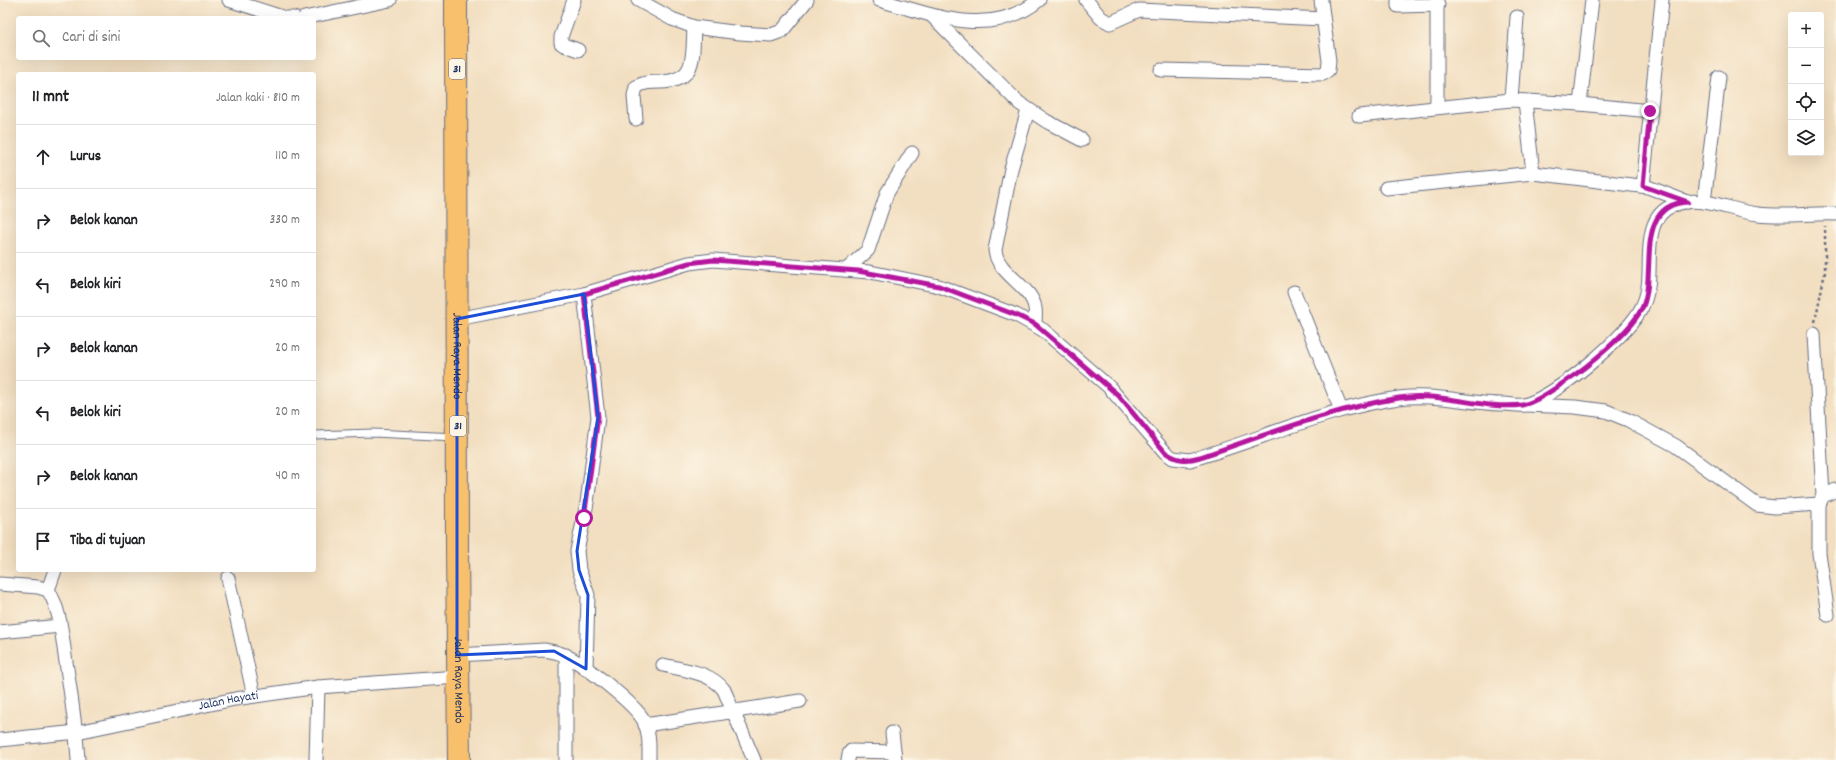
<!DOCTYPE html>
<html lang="id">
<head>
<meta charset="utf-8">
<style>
	body { margin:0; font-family:Dekko,sans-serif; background:#f6f6f6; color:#202124 }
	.controls { position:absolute; right:12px; top:12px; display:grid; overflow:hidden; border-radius:4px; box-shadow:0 4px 16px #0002 }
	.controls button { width:36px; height:36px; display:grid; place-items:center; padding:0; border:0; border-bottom:1px solid #e0e0e0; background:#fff; color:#202124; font:20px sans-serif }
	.stop { position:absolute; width:12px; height:12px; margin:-9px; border:3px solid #b5179e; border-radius:50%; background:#fff }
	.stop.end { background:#b5179e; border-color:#fff; box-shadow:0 1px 4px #0008 }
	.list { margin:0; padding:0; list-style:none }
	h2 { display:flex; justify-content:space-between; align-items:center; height:52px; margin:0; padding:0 16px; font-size:17px }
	h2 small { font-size:13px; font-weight:400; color:#757577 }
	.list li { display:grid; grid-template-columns:26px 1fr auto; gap:12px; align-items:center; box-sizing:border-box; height:64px; padding:0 16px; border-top:1px solid #e0e0e0 }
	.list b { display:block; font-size:15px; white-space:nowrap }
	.list em { font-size:13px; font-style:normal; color:#757577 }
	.icon { flex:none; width:22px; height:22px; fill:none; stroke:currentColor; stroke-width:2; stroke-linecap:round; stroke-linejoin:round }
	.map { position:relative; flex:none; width:1836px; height:760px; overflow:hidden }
	.search { position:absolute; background:#fff; box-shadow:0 4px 16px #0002; left:16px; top:16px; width:300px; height:44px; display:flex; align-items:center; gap:10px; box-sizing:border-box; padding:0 14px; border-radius:4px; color:#757577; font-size:15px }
	.panel { position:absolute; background:#fff; box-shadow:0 4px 16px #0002; left:16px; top:72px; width:300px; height:500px; border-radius:4px }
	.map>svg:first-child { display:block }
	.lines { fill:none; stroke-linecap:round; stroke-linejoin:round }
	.service-casing { stroke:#666c80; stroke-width:9 }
	.minor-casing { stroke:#666c80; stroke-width:15 }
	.trunk-casing { stroke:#666c80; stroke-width:24 }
	.path { stroke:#666c80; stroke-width:2.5; stroke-dasharray:3 3; stroke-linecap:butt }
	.service { stroke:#fff; stroke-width:7 }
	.minor { stroke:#fff; stroke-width:13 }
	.trunk { stroke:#f8bf6c; stroke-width:22 }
	.route { stroke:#b5179e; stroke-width:5 }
	.marked { fill:none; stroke:#1d4ed8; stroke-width:3; stroke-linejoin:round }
	.labels { text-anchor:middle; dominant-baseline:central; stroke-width:4; stroke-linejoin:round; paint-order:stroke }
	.shield { fill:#fcf5e5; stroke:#5e6a86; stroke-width:1 }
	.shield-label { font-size:12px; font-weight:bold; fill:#1b2f5e }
	.street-label { font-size:13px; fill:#1b2f5e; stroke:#fcf5e5 }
</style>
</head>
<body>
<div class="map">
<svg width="1836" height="760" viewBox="0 0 1836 760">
	<rect width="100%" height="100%" fill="#fcf5e5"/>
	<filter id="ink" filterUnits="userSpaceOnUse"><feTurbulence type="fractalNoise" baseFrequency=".025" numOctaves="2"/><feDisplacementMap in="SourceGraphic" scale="8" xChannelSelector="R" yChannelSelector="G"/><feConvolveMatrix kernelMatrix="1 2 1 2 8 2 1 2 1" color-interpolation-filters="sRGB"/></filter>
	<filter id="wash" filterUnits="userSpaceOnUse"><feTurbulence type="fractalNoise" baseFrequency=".012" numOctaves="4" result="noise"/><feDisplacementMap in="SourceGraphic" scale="16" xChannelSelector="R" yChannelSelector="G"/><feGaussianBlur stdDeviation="0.9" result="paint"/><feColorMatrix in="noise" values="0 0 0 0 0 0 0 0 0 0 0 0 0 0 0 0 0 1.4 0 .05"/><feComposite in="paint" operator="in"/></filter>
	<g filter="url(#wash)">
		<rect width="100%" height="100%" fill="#f2dec0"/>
	</g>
	<g filter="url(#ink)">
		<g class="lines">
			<!-- service casing -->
			<g class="service-casing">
				<polyline id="service" points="314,435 373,433 456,437"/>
			</g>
			<!-- minor casing -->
			<g class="minor-casing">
				<g id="minor">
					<polyline points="229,0 285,18 294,18"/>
					<polyline points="574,0 561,37 561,43 564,45 578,50"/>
					<polyline points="638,0 672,19 694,27 740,33 771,35 782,31 807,0"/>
					<path d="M879 0C933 15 990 40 1039 0"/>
					<polyline points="1086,0 1101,18 1110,23 1139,10 1323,19"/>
					<polyline points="1398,0 1398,6 1438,5"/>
					<polyline points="931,15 1019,103 1046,121 1082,140"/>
					<polyline points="304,18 390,0"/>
					<polyline points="1161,70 1323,74 1328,70 1329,61 1321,0"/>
					<polyline points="1511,100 1517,17"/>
					<polyline points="1525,101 1533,173"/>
					<polyline points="1580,104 1592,0"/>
					<polyline points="1437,107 1437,0"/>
					<path d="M1028 110 1011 169 995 250C997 274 1032 286 1035 308 1036 313 1035 319 1035 324"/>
					<polyline points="1359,116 1511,100 1580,104 1650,111"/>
					<path d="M636 119 634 96 636 87C644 82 651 82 660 82 698 81 692 56 694 27"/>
					<polyline points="1643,186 1662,0"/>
					<polyline points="1386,188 1533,173 1648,187 1687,202"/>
					<polyline points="1704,202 1719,77"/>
					<polyline points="846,270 868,250 887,193 912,153"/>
					<polyline points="1294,292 1341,410"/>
					<polyline points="584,294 598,417 587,503 577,551 579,570 588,595 586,669"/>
					<path d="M457 319 584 294 689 263 713 260 870 272 939 286 1016 315 1043 330 1109 387 1165 452 1173 458 1190 460C1260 440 1327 408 1399 398 1434 393 1469 404 1504 404 1510 404 1518 406 1524 405 1554 398 1629 335 1642 307 1647 297 1649 284 1649 273 1650 249 1646 215 1674 205 1702 194 1730 211 1758 214 1784 217 1810 213 1836 214"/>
					<polyline points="1814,334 1823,496"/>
					<polyline points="1525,405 1575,407 1606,411 1628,420 1676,446 1757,505 1775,507 1819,504 1823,496 1836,490"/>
					<polyline points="1819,504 1819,553 1828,615"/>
					<polyline points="228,578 254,696"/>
					<path d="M0 584 38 587 48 590C61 610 62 638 66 662 71 694 76 727 78 760"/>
					<polyline points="48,590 55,570"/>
					<polyline points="0,632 60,626"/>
					<path d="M457 655 544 650C551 651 558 652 564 655 583 663 635 704 644 721 650 734 649 746 649 760"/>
					<path d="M663 665C684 670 711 672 724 690L754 760"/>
					<polyline points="645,725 800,701"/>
					<polyline points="892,733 895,760"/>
					<path id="s1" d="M0 740 77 732 235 699 318 687 458 677"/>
					<polyline points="316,760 318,687"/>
					<polyline points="566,760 566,655"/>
					<polyline points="848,760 849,754 851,751 894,752"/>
				</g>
			</g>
			<!-- trunk casing -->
			<g class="trunk-casing">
				<g id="trunk">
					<path id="s2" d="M456 0 457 547 459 760"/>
				</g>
			</g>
			<!-- path -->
			<polyline class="path" points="1815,322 1825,272 1825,226"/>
			<!-- service -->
			<use href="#service" class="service"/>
			<!-- minor -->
			<use href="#minor" class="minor"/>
			<!-- trunk -->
			<use href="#trunk" class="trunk"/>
		</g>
	</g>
	<g class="lines" filter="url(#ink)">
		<!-- route -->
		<path class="route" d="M584 518 598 417 584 294 689 263 713 260 858 271 939 286 1016 315 1035 324 1118 395 1165 452C1177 461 1187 461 1200 457 1266 435 1331 409 1399 398 1440 391 1481 410 1522 405 1534 403 1553 390 1563 383 1586 368 1632 331 1643 306 1657 273 1633 204 1688 202L1643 186 1650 111"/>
	</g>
	<!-- marked area -->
	<path class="marked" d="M584 294 598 417 577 551 579 570 588 595 586 669 554 651 457 655V319Z"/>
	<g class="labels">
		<!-- shield labels -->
		<g class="shield">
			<rect x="449" y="59" width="16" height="20" rx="3"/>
			<rect x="450" y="416" width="16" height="20" rx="3"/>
		</g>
		<g class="shield-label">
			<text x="457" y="69">31</text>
			<text x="458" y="426">31</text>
		</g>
		<!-- street labels -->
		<g class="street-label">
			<text stroke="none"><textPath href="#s2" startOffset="356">Jalan Raya Mendo</textPath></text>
			<text stroke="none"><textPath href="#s2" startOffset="680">Jalan Raya Mendo</textPath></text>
			<text stroke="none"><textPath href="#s1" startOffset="232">Jalan Hayati</textPath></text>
		</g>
	</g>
</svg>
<div class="controls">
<button>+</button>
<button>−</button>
<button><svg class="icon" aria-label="locate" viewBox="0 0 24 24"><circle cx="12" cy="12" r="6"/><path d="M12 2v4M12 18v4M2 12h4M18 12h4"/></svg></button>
<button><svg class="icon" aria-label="layers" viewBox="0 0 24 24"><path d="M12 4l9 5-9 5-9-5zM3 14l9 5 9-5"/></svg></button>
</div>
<div class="stop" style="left:584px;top:518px"></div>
<div class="stop end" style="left:1650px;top:111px"></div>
<div class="search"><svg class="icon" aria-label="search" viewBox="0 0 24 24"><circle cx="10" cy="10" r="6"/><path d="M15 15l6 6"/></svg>Cari di sini</div>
<section class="panel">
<h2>11 mnt<small>Jalan kaki · 810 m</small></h2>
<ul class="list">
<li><svg class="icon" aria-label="ahead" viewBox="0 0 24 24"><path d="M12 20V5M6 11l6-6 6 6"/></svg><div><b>Lurus</b></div><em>110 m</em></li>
<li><svg class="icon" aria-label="right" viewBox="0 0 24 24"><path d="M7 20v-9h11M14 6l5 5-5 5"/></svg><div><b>Belok kanan</b></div><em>330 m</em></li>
<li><svg class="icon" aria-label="left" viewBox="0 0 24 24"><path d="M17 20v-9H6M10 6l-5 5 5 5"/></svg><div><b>Belok kiri</b></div><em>290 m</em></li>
<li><svg class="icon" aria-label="right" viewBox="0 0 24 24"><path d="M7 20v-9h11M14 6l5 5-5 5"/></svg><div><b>Belok kanan</b></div><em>20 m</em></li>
<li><svg class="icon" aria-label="left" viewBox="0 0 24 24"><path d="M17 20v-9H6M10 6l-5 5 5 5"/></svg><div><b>Belok kiri</b></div><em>20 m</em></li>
<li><svg class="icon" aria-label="right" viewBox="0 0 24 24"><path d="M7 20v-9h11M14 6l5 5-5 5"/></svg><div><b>Belok kanan</b></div><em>40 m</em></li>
<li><svg class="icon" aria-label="arrive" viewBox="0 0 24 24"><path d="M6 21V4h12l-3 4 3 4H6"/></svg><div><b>Tiba di tujuan</b></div></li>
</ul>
</section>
</div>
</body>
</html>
